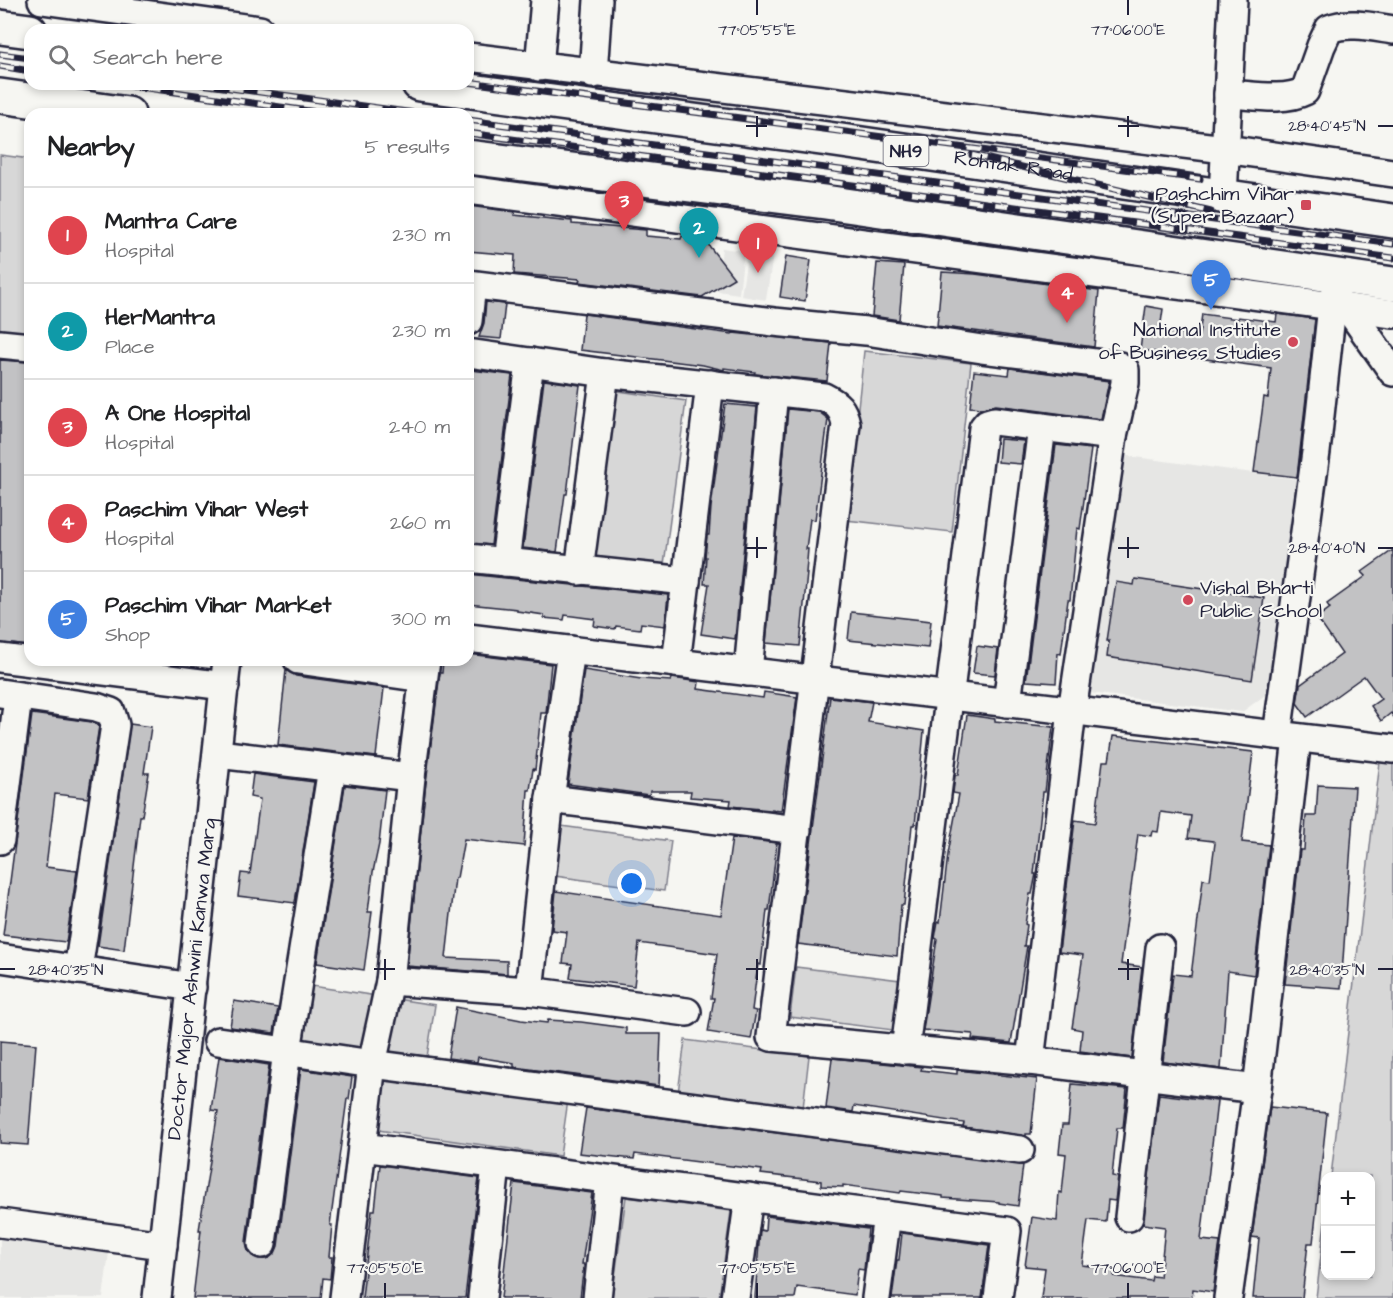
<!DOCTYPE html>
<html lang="en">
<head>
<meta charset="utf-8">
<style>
	body { margin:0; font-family:"Architects Daughter",sans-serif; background:#f6f6f6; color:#202124 }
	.controls { position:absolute; right:18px; bottom:18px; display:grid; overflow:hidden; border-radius:12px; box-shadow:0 3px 9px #0003 }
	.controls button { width:54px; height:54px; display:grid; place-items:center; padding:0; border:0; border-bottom:2px solid #e0e0e0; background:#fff; color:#202124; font:30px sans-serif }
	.you { position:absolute; left:632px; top:884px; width:21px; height:21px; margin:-15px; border:4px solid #fff; border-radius:50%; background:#1a73e8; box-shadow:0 0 0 9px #1a73e833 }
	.badge { display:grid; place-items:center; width:39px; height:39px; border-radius:50%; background:#d1495b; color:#fff; font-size:20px; font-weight:700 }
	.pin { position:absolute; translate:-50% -50px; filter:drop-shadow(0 2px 3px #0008) }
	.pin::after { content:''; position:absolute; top:32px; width:21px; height:18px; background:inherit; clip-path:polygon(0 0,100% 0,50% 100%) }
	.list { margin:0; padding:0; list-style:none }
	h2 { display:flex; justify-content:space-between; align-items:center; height:78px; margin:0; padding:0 24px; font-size:26px }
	h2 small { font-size:20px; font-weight:400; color:#757577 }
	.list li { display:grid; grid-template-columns:39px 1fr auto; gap:18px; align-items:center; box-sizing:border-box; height:96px; padding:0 24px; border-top:2px solid #e0e0e0 }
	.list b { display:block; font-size:22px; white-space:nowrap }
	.list p { margin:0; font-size:20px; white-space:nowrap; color:#757577 }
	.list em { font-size:20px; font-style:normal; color:#757577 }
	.icon { flex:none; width:33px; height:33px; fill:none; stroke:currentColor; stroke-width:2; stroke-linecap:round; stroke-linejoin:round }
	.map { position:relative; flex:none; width:1393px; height:1298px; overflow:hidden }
	.search { position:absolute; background:#fff; box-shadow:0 3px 9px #0003; left:24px; top:24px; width:450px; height:66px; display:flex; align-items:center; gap:15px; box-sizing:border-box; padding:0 21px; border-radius:18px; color:#757577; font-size:22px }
	.panel { position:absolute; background:#fff; box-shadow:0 3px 9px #0003; left:24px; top:108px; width:450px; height:558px; border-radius:18px }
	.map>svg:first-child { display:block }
	.built { fill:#e6e6e4 }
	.green { fill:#d7d7d7; stroke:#7c7c89; stroke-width:1.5 }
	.building { fill:#c2c2c4; stroke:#22223b; stroke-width:1.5 }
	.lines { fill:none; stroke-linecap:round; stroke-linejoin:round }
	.minor-casing { stroke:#22223b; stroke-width:32 }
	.major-casing { stroke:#22223b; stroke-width:38 }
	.minor { stroke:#f6f6f2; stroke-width:27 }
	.major { stroke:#f6f6f2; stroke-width:33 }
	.rail-casing { stroke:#22223b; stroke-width:7 }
	.rail { stroke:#f6f6f2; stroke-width:4.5; stroke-dasharray:14; stroke-linecap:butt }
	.ticks { fill:none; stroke:#22223b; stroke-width:2 }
	.poi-dot { fill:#d1495b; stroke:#f6f6f2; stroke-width:2 }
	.labels { text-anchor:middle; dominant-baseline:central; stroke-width:4.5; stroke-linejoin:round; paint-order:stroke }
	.shield { fill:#f6f6f2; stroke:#626272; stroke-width:1.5 }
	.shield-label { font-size:18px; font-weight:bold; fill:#22223b }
	.street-label { font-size:20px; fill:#22223b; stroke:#f6f6f2 }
	.poi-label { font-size:20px; fill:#22223b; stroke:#f6f6f2; text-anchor:end }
	.ticks-label { font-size:15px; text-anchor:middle; fill:#22223b; stroke:#f6f6f2; stroke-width:4.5; stroke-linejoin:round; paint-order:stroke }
</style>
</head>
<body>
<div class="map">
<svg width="1393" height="1298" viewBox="0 0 1393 1298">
	<rect width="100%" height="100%" fill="#f6f6f2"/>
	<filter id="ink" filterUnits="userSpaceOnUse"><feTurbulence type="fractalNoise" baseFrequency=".0167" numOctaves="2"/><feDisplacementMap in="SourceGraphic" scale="12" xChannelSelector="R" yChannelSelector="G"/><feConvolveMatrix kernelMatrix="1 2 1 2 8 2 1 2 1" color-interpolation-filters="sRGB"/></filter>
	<g filter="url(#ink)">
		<!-- built -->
		<g class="built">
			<polygon points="749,245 774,249 766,300 741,296"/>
			<polygon points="722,248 744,251 739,294 717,291"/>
			<polygon points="1120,455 1297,479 1268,693 1242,712 1090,693"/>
			<polygon points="0,1239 109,1253 103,1298 0,1298"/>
		</g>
		<!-- green -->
		<g class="green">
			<polygon points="0,155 30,159 30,340 0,336"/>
			<polygon points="864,351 971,363 952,532 846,520"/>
			<polygon points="605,389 686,401 663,572 581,561"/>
			<polygon points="1380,762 1393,764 1393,1298 1316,1298 1325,1221 1326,1276 1370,1276 1370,1176 1331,1176"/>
			<polygon points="561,826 671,841 664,891 555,876"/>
			<polygon points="796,967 900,980 893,1030 790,1017"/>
			<polygon points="312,986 435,1005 427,1057 304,1040"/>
			<polygon points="685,1040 809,1056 803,1108 678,1093"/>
			<polygon points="385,1075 568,1100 560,1156 378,1130"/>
			<polygon points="626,1197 731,1211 719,1298 612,1298"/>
		</g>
		<!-- building -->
		<g class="building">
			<polygon points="468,206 515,212 514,215 572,221 572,224 646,230 646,236 681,239 682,236 703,238 734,278 702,297 579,282 580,279 514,274 515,255 468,251"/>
			<polygon points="786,256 811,260 805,301 780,297"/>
			<polygon points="877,263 904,265 899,320 872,316"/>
			<polygon points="942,272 975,274 1099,291 1094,347 937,326"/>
			<polygon points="486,302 505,304 501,339 479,337 484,323"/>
			<polygon points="1146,306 1163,309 1160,330 1199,336 1202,314 1238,319 1238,317 1276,322 1277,314 1315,319 1297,477 1254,472 1264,397 1268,398 1271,368 1140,350"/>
			<polygon points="584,314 732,334 733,333 831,343 827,381 754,374 755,372 724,368 724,370 703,365 580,350"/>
			<polygon points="0,360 30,362 30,646 0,643"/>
			<polygon points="1010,368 1109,381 1101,419 996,405 982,408 970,407 974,371 1009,375"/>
			<polygon points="471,370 512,375 491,545 468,543 468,417"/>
			<polygon points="544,380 580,385 567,494 565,494 557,552 523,548"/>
			<polygon points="725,404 757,407 735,639 701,634 709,584 704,584 706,557 705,557 707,535 709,535 711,507"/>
			<polygon points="788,409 819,412 828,419 815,520 810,519 806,549 808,549 806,573 807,573 800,646 766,643"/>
			<polygon points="1000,439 1024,441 1021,464 998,462"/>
			<polygon points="1056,445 1091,449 1080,529 1077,528 1070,600 1068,600 1061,654 1058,653 1056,683 1026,681"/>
			<polygon points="1393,550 1393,716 1391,713 1381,721 1371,706 1381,699 1364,676 1307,717 1297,703 1300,685 1342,654 1317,618 1330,608 1327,604 1366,576 1362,572"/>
			<polygon points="468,574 668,595 665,626 641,623 640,629 616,626 615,629 594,626 595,619 565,615 564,620 544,618 544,615 517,611 517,609 468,604"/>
			<polygon points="1135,579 1264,598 1252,680 1107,657 1109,641 1107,641 1116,582 1134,585"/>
			<polygon points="851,612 931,621 928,648 848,640"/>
			<polygon points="977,646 998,649 995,675 973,673"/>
			<polygon points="468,654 551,664 546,713 541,713 535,770 533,769 530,790 528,790 524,846 464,839 457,878 455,878 446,958 507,961 507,974 407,966 425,791 440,673 442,673 443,660 468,660"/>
			<polygon points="286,670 296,676 384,688 376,757 278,745"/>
			<polygon points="584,670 641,679 671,681 672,678 699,682 698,689 763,698 764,692 797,697 781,811 730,806 731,800 690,797 691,791 650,791 649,795 568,784"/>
			<polygon points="830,697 872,702 868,722 924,731 915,825 912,825 904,905 901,905 897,956 798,944"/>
			<polygon points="32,714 92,722 99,726 88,798 55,794 46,867 77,871 66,942 3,935"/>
			<polygon points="967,715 995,719 995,721 1053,727 1045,792 1043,792 1034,874 1036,874 1032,894 1030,894 1025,924 1027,925 1024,946 1027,946 1011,1043 972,1039 973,1034 923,1030 937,939 935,938 938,921 940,922 948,854 959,794 953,793 955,775 958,775"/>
			<polygon points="130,724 151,727 144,773 149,773 142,816 140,816 124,950 98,946"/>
			<polygon points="1113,736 1253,752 1242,842 1269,845 1254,975 1228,971 1221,1069 1163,1062 1173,974 1191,976 1203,879 1210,880 1215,843 1213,841 1188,838 1191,816 1161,812 1158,832 1152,831 1151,836 1138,834 1121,964 1142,967 1132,1058 1080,1051 1082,1030 1072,1028 1083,955 1059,952 1075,820 1095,823 1103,761 1109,761"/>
			<polygon points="253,774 314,782 295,903 238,896 241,873 250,874 260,799 250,797"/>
			<polygon points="345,785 385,790 379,844 373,872 368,912 372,912 364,970 317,963"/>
			<polygon points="1318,785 1355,787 1341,988 1285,984 1300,850 1304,850 1306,816 1316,816"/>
			<polygon points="732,838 777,843 769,910 767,910 761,965 758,964 752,1010 756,1011 751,1039 708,1032 714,998 711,998 717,954 639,943 634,986 570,978 572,964 563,963 567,932 552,930 556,891 721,915"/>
			<polygon points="234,1001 278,1008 274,1033 230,1027"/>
			<polygon points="456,1007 521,1020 547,1023 548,1020 581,1022 626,1028 626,1034 661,1034 659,1086 514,1067 514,1063 478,1057 477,1062 448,1058"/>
			<polygon points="0,1041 36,1044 28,1145 0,1143"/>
			<polygon points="219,1057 269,1065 246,1242 248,1251 252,1256 259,1259 269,1258 275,1253 278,1246 301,1069 352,1077 349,1099 347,1099 330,1225 332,1225 329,1257 332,1257 330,1279 323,1278 321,1298 193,1298 201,1230 199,1230 218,1111 211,1110"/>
			<polygon points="832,1058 922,1067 921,1070 957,1074 957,1070 1037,1079 1031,1134 1026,1134 1026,1136 963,1127 964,1123 854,1106 853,1112 826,1108"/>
			<polygon points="1072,1084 1127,1089 1123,1128 1117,1128 1112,1176 1118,1177 1115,1201 1108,1200 1106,1222 1088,1220 1082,1265 1115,1269 1114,1276 1151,1281 1152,1276 1160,1277 1165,1227 1143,1224 1159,1094 1217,1101 1201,1240 1220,1242 1213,1292 1193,1289 1192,1298 1041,1298 1045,1268 1025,1266 1032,1217 1057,1221 1059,1192 1062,1193 1066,1154 1059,1153 1062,1125 1068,1125"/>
			<polygon points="1270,1107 1327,1113 1313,1243 1308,1243 1302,1298 1253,1298 1259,1238 1252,1237"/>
			<polygon points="586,1108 1023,1165 1018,1206 999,1203 999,1202 943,1198 943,1196 901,1191 900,1193 843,1185 843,1187 821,1186 821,1181 761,1174 762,1170 731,1166 635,1154 634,1159 579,1153"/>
			<polygon points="380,1165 479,1178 465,1298 362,1298 372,1210 375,1210"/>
			<polygon points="514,1183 592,1193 582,1264 584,1264 580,1298 501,1298"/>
			<polygon points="766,1216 868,1229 864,1270 858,1269 855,1295 797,1287 795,1298 755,1298 760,1230 765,1231"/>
			<polygon points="902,1233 989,1245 982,1298 892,1298 897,1260 899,1260"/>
		</g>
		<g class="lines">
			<!-- minor casing -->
			<g class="minor-casing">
				<g id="minor">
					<polyline points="42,0 260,30"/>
					<polyline points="468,57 1225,149 1393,173"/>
					<polyline points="539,67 545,0"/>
					<polyline points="593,74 598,0"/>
					<path d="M1228 94C1252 95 1283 102 1305 91L1321 46 1329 29C1348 21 1373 27 1393 30"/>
					<polyline points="468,190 1393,314"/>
					<polyline points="1223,196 1233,0"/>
					<polyline points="468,284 774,322 866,331 982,349 1119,366 1125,370 1125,383 1113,436"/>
					<polyline points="1348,308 1393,372"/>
					<polyline points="468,321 472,285"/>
					<polyline points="0,344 30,347"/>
					<path d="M468 353 605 373 824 397C838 404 843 409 846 424L771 1037 1030 1061 1257 1089"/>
					<polyline points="468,558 686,581"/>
					<polyline points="505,562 530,362"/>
					<polyline points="579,571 605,373"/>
					<polyline points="468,638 1393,749"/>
					<polyline points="0,658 225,686"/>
					<polyline points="298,660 423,678"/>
					<polyline points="676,663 710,384"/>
					<polyline points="748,672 774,391"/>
					<polyline points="0,693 96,707 111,712 115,725 78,970"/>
					<polyline points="1007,703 1042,427"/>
					<polyline points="1277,735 1316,452 1332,306 1337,288"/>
					<polyline points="218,754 411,777"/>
					<polyline points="550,799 797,830"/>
					<polyline points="0,840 18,697"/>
					<polyline points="0,958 192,987"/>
					<polyline points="390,981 529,991 687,1012"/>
					<polyline points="529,991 550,799 571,650"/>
					<polyline points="218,1041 372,1064 1020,1150"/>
					<polyline points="905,1050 983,428 987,423 994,421 1113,436 1072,711 1030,1061"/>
					<polyline points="362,1147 1007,1231 998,1298"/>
					<polyline points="1129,1217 1160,948"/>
					<polyline points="0,1223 163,1245"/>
					<polyline points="262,1244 287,1051 332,768"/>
					<path id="s1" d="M157 1298 227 660"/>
					<polyline points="344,1298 372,1064 390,981 411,777 426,660"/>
					<polyline points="482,1298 496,1165"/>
					<polyline points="597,1298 610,1180"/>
					<polyline points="735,1298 749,1197"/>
					<polyline points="876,1298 887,1215"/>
					<polyline points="1228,1298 1257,1089 1297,738"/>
				</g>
			</g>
			<!-- major casing -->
			<g class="major-casing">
				<g id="major">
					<polyline points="0,27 30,31"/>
					<path id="s2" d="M419 84 828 139 1393 221"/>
					<polyline points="0,96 128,114"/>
					<polyline points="468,157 825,202 1393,284"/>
				</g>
			</g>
			<!-- minor -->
			<use href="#minor" class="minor"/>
			<!-- major -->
			<use href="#major" class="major"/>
			<!-- rail casing -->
			<g class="rail-casing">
				<g id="rail">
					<polyline points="0,54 30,58"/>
					<polyline points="0,66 30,71"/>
					<polyline points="468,82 1200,179"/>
					<polyline points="119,84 330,114"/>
					<polyline points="201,84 422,114"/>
					<polyline points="468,120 1393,244"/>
					<polyline points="468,133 1393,258"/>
					<polyline points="972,155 1211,212"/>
				</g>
			</g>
			<!-- rail -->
			<use href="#rail" class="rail"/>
		</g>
	</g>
	<!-- ticks -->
	<path class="ticks" d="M757 0V15M1128 0V15M757 116V137M1128 116V137M746 126H767M1118 126H1139M1378 126H1393M757 537V558M1128 537V558M746 548H767M1118 548H1139M1378 548H1393M385 959V980M757 959V980M1128 959V980M0 969H15M374 969H395M746 969H767M1118 969H1139M1378 969H1393M385 1283V1298M757 1283V1298M1128 1283V1298"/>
	<!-- markers -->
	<g class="poi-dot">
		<rect x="1300" y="199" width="12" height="12" rx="3"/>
		<circle cx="1293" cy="342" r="6"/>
		<circle cx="1188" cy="600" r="6"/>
	</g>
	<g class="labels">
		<!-- shield labels -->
		<rect class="shield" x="883.5" y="136" width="45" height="30" rx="4.5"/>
		<g class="shield-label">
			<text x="906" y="151">NH9</text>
		</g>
		<!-- street labels -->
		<g class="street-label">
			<text stroke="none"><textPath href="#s2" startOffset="600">Rohtak Road</textPath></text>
			<text stroke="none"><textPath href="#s1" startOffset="321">Doctor Major Ashwini Kanwa Marg</textPath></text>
		</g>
		<!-- poi labels -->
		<g class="poi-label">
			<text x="1294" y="194">Pashchim Vihar<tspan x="1294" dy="23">(Super Bazaar)</tspan></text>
			<text x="1281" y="330">National Institute<tspan x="1281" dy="23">of Business Studies</tspan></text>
			<text x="1200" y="588" text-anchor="start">Vishal Bharti<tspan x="1200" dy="23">Public School</tspan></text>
		</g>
	</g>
	<g class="ticks-label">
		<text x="757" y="35">77°05'55"E</text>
		<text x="1128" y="35">77°06'00"E</text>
		<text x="1327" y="131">28°40'45"N</text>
		<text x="1327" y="553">28°40'40"N</text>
		<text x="66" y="975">28°40'35"N</text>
		<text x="1327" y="975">28°40'35"N</text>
		<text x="385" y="1273">77°05'50"E</text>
		<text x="757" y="1273">77°05'55"E</text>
		<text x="1128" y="1273">77°06'00"E</text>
	</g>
</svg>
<div class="controls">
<button>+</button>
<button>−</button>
</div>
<div class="you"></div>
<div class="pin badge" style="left:758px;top:273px;background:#e0444e">1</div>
<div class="pin badge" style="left:699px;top:258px;background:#0f9aa8">2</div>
<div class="pin badge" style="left:624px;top:231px;background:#e0444e">3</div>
<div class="pin badge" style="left:1067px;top:323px;background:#e0444e">4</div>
<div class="pin badge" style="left:1211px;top:310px;background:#3f7fe0">5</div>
<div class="search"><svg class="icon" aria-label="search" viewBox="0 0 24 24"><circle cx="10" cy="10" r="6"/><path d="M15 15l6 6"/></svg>Search here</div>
<section class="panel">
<h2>Nearby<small>5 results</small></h2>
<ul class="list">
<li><span class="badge" style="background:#e0444e">1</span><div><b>Mantra Care</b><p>Hospital</p></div><em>230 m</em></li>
<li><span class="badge" style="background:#0f9aa8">2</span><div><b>HerMantra</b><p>Place</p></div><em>230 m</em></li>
<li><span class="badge" style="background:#e0444e">3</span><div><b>A One Hospital</b><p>Hospital</p></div><em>240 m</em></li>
<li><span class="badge" style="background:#e0444e">4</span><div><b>Paschim Vihar West</b><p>Hospital</p></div><em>260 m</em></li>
<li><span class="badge" style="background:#3f7fe0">5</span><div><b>Paschim Vihar Market</b><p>Shop</p></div><em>300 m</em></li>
</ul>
</section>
</div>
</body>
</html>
